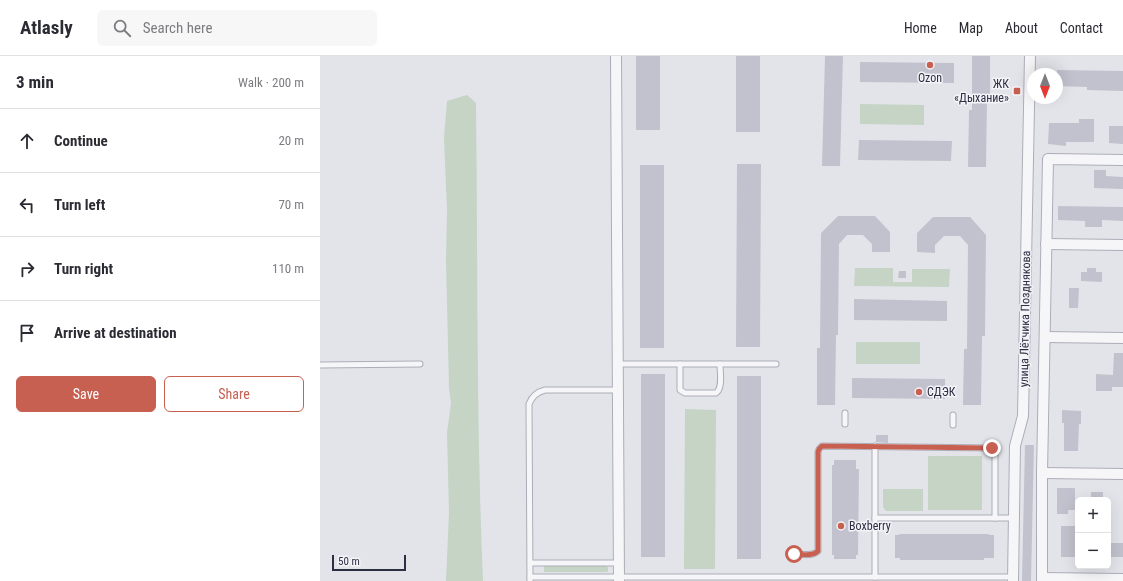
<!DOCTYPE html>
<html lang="en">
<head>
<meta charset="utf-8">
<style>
	body { margin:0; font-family:"Roboto Condensed",sans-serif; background:#f7f7f7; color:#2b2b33 }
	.controls { position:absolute; right:12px; bottom:12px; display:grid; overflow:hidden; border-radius:6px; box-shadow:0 4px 16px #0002 }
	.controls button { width:36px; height:36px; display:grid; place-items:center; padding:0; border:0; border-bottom:1px solid #e1e1e2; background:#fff; color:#2b2b33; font:20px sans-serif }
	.compass { position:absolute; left:707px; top:12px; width:36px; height:36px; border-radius:50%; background:#fff; box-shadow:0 4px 16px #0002; rotate:180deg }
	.scale { position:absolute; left:12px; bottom:10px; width:74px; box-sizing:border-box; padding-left:4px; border:2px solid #2c2e42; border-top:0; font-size:11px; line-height:14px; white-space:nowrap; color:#2c2e42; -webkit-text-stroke:3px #f3f3f8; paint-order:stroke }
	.stop { position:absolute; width:12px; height:12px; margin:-9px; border:3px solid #c76051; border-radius:50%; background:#fff }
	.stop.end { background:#c76051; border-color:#fff; box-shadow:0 1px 4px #0008 }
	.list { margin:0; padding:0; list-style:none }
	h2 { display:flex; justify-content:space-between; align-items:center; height:52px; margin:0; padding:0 16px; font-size:17px }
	h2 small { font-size:13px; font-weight:400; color:#7c7c81 }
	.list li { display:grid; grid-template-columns:26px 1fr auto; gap:12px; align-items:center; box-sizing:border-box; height:64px; padding:0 16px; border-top:1px solid #e1e1e2 }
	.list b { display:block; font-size:15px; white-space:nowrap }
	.list em { font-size:13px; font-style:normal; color:#7c7c81 }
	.actions { display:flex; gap:8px; padding:12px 16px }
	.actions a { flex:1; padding:9px 0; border:1px solid #c76051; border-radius:6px; text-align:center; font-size:14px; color:#c76051 }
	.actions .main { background:#c76051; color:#fff }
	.icon { flex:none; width:22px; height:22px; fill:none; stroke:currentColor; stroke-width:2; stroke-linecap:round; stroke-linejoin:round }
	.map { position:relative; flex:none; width:803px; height:525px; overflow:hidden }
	header { display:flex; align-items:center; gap:24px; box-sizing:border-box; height:56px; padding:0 20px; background:#fff; border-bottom:1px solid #e1e1e2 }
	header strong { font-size:19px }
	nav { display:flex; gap:22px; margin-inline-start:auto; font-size:14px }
	.search { width:280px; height:36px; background:#f7f7f7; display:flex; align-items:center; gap:10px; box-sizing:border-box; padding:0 14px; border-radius:6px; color:#7c7c81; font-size:15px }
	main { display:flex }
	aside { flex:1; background:#fff }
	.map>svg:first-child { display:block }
	.green { fill:#c5d4c5 }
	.building { fill:#c1c2cd }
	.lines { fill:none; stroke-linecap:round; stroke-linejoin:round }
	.service-casing { stroke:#acadb8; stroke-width:7 }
	.minor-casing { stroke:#acadb8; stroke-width:12 }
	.service { stroke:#f6f6f9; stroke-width:5 }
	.minor { stroke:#f6f6f9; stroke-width:10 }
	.route { stroke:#c76051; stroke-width:5 }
	.poi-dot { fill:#c76051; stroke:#f3f3f8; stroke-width:1.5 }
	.labels { text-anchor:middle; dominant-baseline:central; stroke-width:3; stroke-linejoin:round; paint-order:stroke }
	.poi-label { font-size:12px; fill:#2c2e42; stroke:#f3f3f8; text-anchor:start }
	.street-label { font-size:12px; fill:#2c2e42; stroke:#f3f3f8 }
</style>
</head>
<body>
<header>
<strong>Atlasly</strong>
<div class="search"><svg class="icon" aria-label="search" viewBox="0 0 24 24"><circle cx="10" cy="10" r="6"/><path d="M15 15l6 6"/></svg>Search here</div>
<nav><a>Home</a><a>Map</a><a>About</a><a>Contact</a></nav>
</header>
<main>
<aside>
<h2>3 min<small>Walk · 200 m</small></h2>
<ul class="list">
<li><svg class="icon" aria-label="ahead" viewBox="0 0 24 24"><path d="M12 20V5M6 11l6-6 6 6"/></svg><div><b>Continue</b></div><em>20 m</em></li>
<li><svg class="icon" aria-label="left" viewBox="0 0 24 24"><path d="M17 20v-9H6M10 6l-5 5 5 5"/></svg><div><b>Turn left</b></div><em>70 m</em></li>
<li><svg class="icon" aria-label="right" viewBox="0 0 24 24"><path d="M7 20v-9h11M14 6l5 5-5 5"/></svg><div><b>Turn right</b></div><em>110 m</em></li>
<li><svg class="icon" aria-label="arrive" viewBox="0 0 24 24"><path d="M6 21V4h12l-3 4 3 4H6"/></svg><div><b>Arrive at destination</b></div></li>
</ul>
<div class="actions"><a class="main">Save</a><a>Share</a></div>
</aside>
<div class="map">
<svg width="803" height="525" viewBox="0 0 803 525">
	<rect width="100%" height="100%" fill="#e3e4ea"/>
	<!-- green -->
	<g class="green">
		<path d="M147 39 156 47C158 206 156 366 163 525H126L129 456 127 377 131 347 129 332 126 205 127 154 124 82 127 45Z"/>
		<polygon points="540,48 604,49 604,69 540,68"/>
		<polygon points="535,212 573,212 573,226 592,226 592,213 630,213 629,231 534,230"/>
		<rect x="536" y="286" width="64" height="22"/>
		<polygon points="365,353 396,354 395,513 364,513"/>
		<rect x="608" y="400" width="54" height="54"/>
		<polygon points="563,433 603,433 603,455 566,455 563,451"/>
		<polygon points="224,510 287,510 288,512 288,515 287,516 224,516"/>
	</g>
	<!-- building -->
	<g class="building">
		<rect x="316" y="0" width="24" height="74"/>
		<rect x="416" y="0" width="24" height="76"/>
		<polygon points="505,0 523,0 520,110 502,110"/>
		<polygon points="652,0 670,0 670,42 667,42 666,111 648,111 649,54 652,54"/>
		<polygon points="540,6 634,7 634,27 540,26"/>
		<polygon points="737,14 803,15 803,35 767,34 767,31 737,30"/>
		<polygon points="759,63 774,63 774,86 746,86 746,90 728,88 729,67 759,67"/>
		<polygon points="789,70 803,70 803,88 789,87"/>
		<polygon points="539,84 632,85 631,105 538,104"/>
		<polygon points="417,108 441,108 440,291 416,291"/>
		<rect x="320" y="109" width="24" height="183"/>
		<polygon points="774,114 786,114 786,120 803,121 803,133 774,132"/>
		<polygon points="738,150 803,151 803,165 782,164 782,171 765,171 765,165 738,164"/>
		<polygon points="518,160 555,160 570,176 570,196 552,196 552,188 543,179 527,179 519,188 518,279 516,279 515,349 497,349 497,292 500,292 501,177"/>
		<polygon points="613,161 650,161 666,179 665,280 662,280 661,349 643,349 644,293 647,293 648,189 640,180 624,180 615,189 615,197 597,196 597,177"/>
		<polygon points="767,212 776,212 776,216 782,216 782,226 761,225 761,216 767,216"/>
		<polygon points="579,215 586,215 586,222 578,222"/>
		<polygon points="749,232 759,232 758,252 749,252"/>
		<polygon points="534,243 627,245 627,265 534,264"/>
		<polygon points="794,297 803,297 803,331 792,331 792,335 776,335 776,318 793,319"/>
		<rect x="321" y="318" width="24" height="183"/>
		<rect x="417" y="320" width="24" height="183"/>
		<polygon points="532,322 625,323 625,343 532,342"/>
		<polygon points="742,354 761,355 761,368 759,368 758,395 744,395 744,367 742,367"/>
		<polygon points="556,379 568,379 568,387 556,386"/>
		<polygon points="705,389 714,389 711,525 702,525"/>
		<polygon points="514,404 536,404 536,413 539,413 538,499 536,499 536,503 514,503 514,499 512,499 512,409 514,409"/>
		<polygon points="737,432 755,432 755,454 748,454 748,458 737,458"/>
		<rect x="771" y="436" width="12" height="8"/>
		<rect x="741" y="470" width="17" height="31"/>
		<polygon points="579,478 669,478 669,479 674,479 674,502 664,502 664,504 580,504 580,502 575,502 575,479 579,479"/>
		<rect x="788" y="487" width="15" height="14"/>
	</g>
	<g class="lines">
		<!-- service casing -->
		<g class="service-casing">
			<g id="service">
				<polyline points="297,308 456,308"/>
				<path d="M360 308V334L365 337H396C403 332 400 317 400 308"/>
				<polyline points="0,309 100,308"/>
				<polyline points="525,368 525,357"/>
				<polyline points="633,369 633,359"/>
				<polyline points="555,390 555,521"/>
				<polyline points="555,462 694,462"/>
				<path d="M474 498C482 498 492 501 498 495V396L499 393 502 390 672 392 675 397V462"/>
				<polyline points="210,507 298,507"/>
				<polyline points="210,521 693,521"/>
				<path d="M210 525 209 348C212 340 217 336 225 334H297"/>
			</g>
		</g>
		<!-- minor casing -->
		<g class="minor-casing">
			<g id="minor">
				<polyline points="296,0 299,525"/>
				<polyline points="726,188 803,189"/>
				<polyline points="725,281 803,282"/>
				<polyline points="722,417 803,418"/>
				<polyline points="722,522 803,523"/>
				<polyline points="693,525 695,390 703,360 710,0"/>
				<polyline points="722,525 722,417 728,103 803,104"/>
			</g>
		</g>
		<!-- service -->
		<use href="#service" class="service"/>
		<!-- minor -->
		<use href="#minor" class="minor"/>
	</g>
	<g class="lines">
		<!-- route -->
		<path class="route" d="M474 498C482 498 492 501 498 495V396L499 393 502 390 672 392"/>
	</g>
	<!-- markers -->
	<g class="poi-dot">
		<circle cx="610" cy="9" r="4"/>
		<rect x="693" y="31" width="8" height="8" rx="2"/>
		<circle cx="599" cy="336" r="4"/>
		<circle cx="521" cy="470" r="4"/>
	</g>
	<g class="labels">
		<!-- poi labels -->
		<g class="poi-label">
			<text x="610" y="22" text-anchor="middle">Ozon</text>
			<text x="689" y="28" text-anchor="end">ЖК<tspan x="689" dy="14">«Дыхание»</tspan></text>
			<text x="607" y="336">СДЭК</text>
			<text x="529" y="470">Boxberry</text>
		</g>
		<!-- street labels -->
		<g class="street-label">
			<text transform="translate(705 263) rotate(-89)">улица Лётчика Позднякова</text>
		</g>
	</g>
</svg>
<div class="controls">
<button>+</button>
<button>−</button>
</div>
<svg class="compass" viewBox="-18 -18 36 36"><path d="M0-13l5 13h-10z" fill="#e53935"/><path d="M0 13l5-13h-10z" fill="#7c7c81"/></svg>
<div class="scale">50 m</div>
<div class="stop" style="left:474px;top:498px"></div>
<div class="stop end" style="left:672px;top:392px"></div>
</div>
</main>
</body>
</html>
